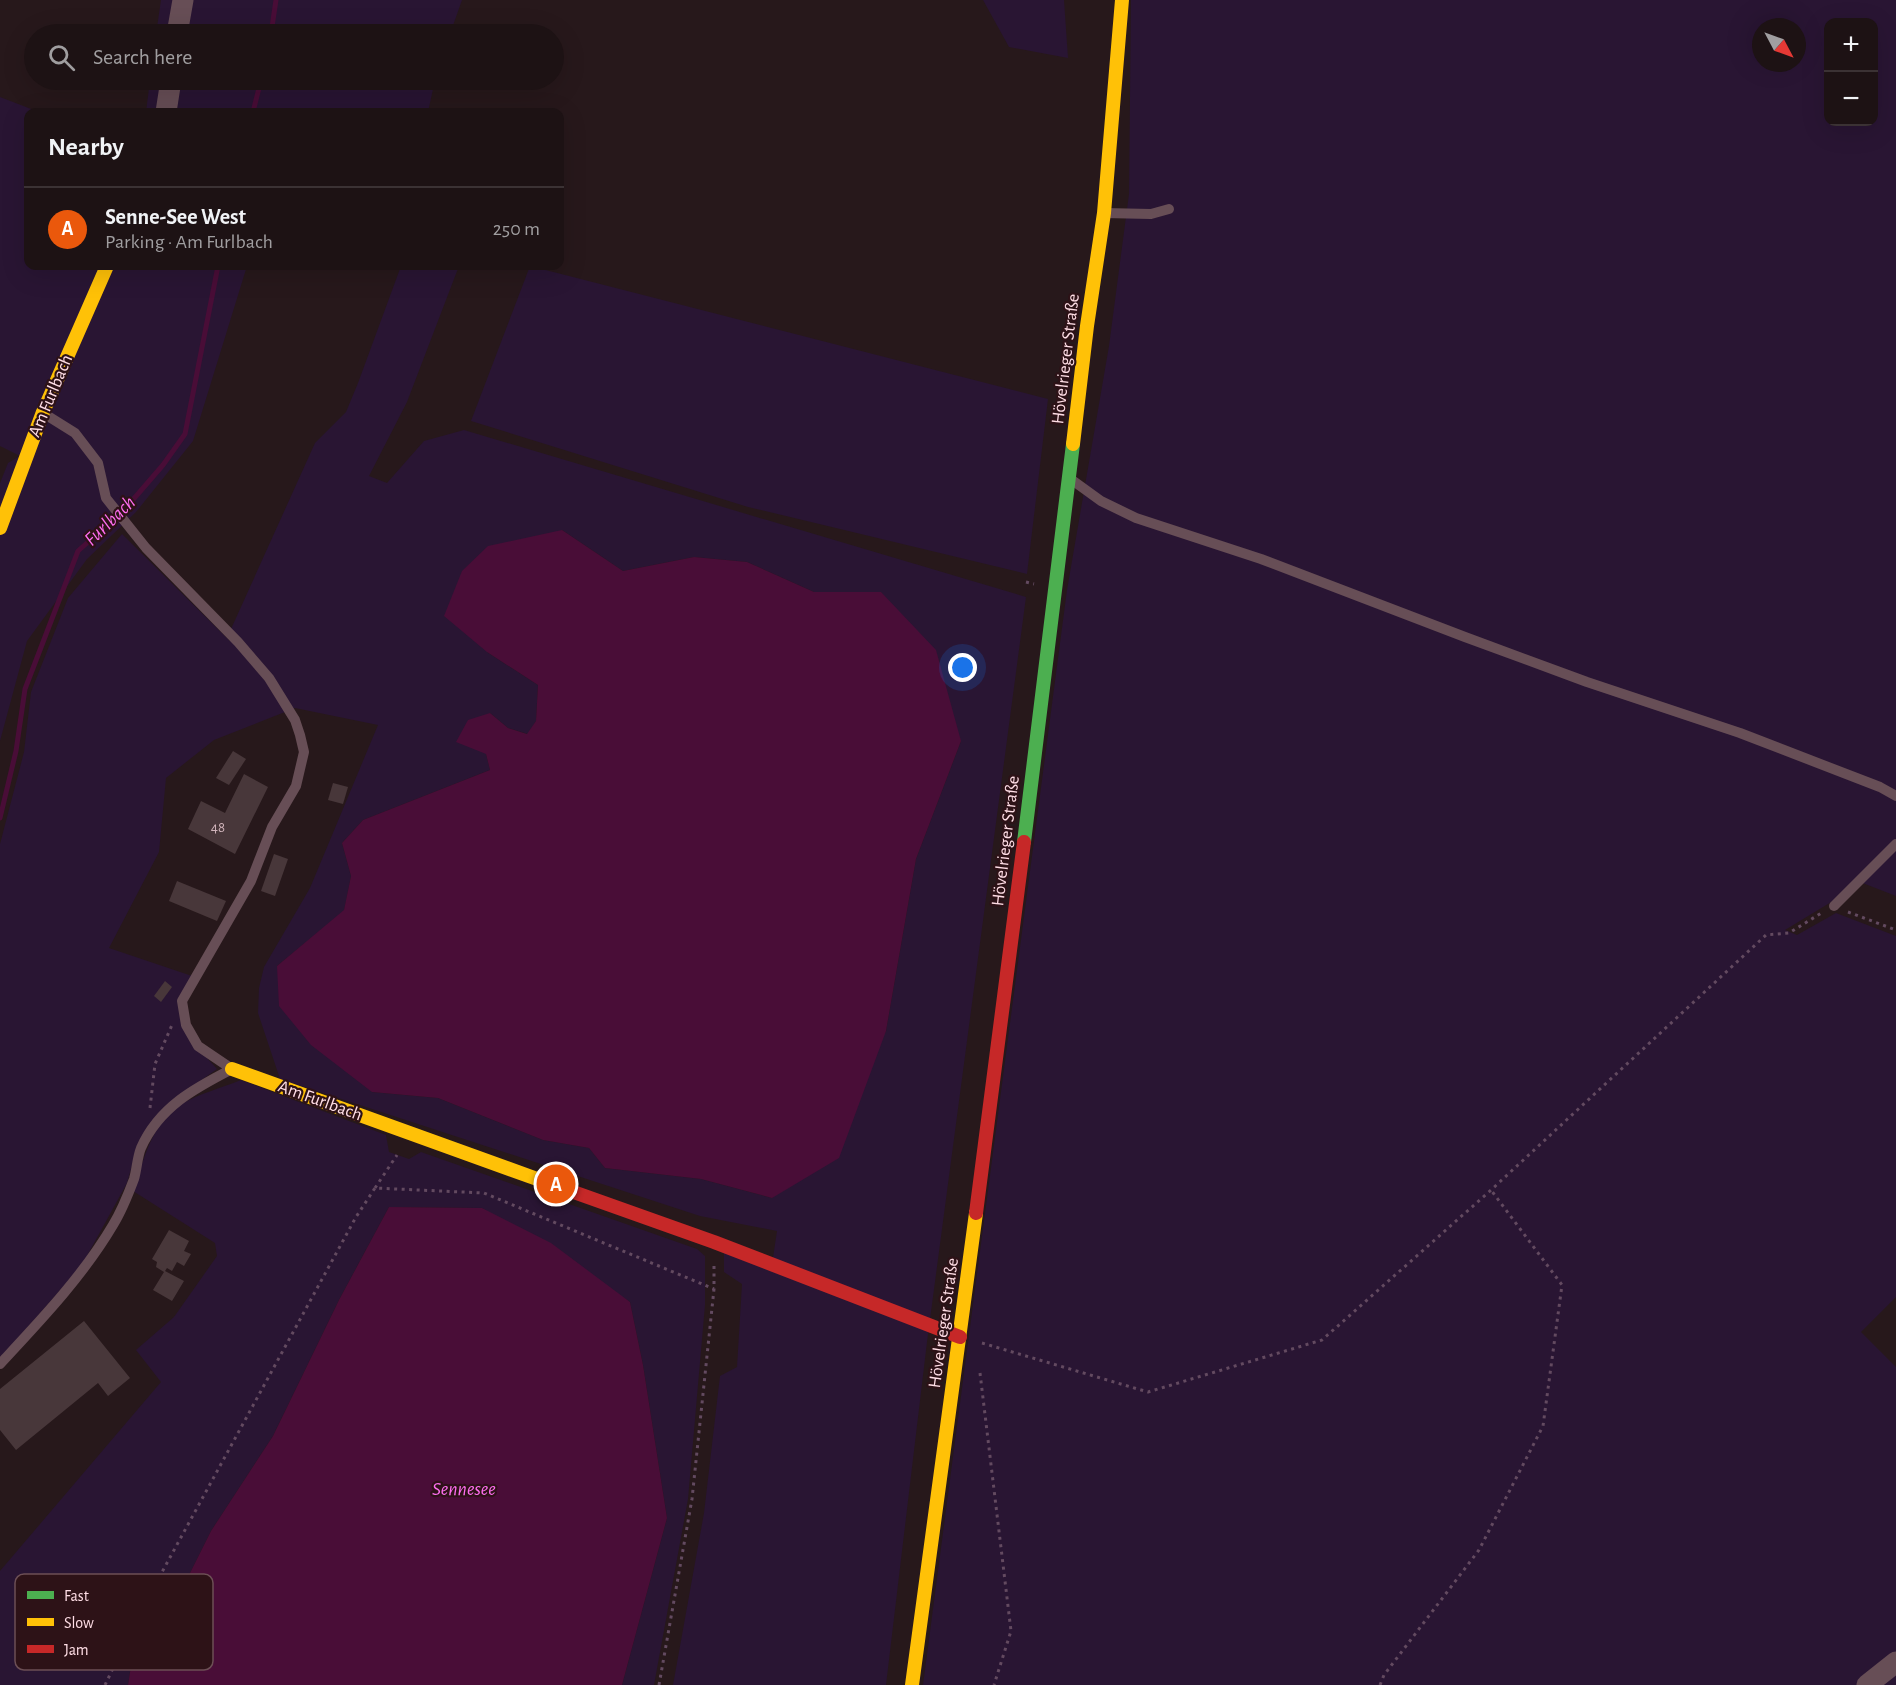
<!DOCTYPE html>
<html lang="en">
<head>
<meta charset="utf-8">
<style>
	body { margin:0; font-family:"Alegreya Sans",sans-serif; background:#2a2022; color:#f1f3f6 }
	.controls { position:absolute; right:18px; top:18px; display:grid; overflow:hidden; border-radius:12px; box-shadow:0 6px 24px #0002 }
	.controls button { width:54px; height:54px; display:grid; place-items:center; padding:0; border:0; border-bottom:2px solid #3b3234; background:#1d1214; color:#f1f3f6; font:30px sans-serif }
	.compass { position:absolute; left:1752px; top:18px; width:54px; height:54px; border-radius:50%; background:#1d1214; box-shadow:0 6px 24px #0002; rotate:131deg }
	.you { position:absolute; left:963px; top:668px; width:21px; height:21px; margin:-15px; border:4px solid #fff; border-radius:50%; background:#1a73e8; box-shadow:0 0 0 9px #1a73e833 }
	.badge { display:grid; place-items:center; width:39px; height:39px; border-radius:50%; background:#ea580c; color:#fff; font-size:20px; font-weight:700 }
	.pin { position:absolute; translate:-50% -50%; border:3px solid #fff; box-shadow:0 2px 6px #0006 }
	.list { margin:0; padding:0; list-style:none }
	h2 { display:flex; justify-content:space-between; align-items:center; height:78px; margin:0; padding:0 24px; font-size:26px }
	h2 small { font-size:20px; font-weight:400; color:#a09ea0 }
	.list li { display:grid; grid-template-columns:39px 1fr auto; gap:18px; align-items:center; box-sizing:border-box; height:84px; padding:0 24px; border-top:2px solid #3b3234 }
	.list b { display:block; font-size:22px; white-space:nowrap }
	.list p { margin:0; font-size:20px; white-space:nowrap; color:#a09ea0 }
	.list em { font-size:20px; font-style:normal; color:#a09ea0 }
	.icon { flex:none; width:33px; height:33px; fill:none; stroke:currentColor; stroke-width:2; stroke-linecap:round; stroke-linejoin:round }
	.map { position:relative; flex:none; width:1896px; height:1685px; overflow:hidden }
	.search { position:absolute; background:#1d1214; box-shadow:0 6px 24px #0002; left:24px; top:24px; width:540px; height:66px; display:flex; align-items:center; gap:15px; box-sizing:border-box; padding:0 21px; border-radius:33px; color:#a09ea0; font-size:22px }
	.panel { position:absolute; background:#1d1214; box-shadow:0 6px 24px #0002; left:24px; top:108px; width:540px; height:162px; border-radius:12px }
	.map>svg:first-child { display:block }
	.green { fill:#291533; fill-rule:evenodd }
	.water { fill:#490d37 }
	.lines { fill:none; stroke-linecap:round; stroke-linejoin:round }
	.stream { stroke:#490d37; stroke-width:5 }
	.building { fill:#48373a }
	.path { stroke:#634a60; stroke-width:3; stroke-dasharray:3 4.5; stroke-linecap:butt }
	.lane { stroke:#674e56; stroke-width:10 }
	.street { stroke:#674e56; stroke-width:21 }
	.fast { stroke:#4caf50; stroke-width:14 }
	.slow { stroke:#ffc107; stroke-width:14 }
	.jam { stroke:#c62828; stroke-width:14 }
	.labels { text-anchor:middle; dominant-baseline:central; stroke-width:4.5; stroke-linejoin:round; paint-order:stroke }
	.number-label { font-size:15px; fill:#d1b4bb }
	.street-label { font-size:18px; fill:#ffdee6; stroke:#2d1217 }
	.water-label { font-size:20px; font-style:italic; fill:#fe6def; stroke:#2d1217 }
	.key { fill:#2d1217; stroke:#6c4f55; stroke-width:1.5 }
	.key-label { font-size:16px; fill:#ffdee6 }
</style>
</head>
<body>
<div class="map">
<svg width="1896" height="1685" viewBox="0 0 1896 1685">
	<rect width="100%" height="100%" fill="#27181b"/>
	<!-- green -->
	<g class="green">
		<polygon points="161,0 462,0 450,34 156,34"/>
		<polygon points="983,0 1064,0 1068,58 1009,47"/>
		<path d="M1131 0H1896V896L1860 882 1851 890 1785 930 1797 935 1836 913 1896 936V1297L1861 1332 1896 1367V1685H923L1067 590 1109 346 1129 194ZM1828 22H1874V122H1828ZM1761 27H1797V63H1761Z"/>
		<polygon points="150,80 435,80 428,112 146,112"/>
		<polygon points="0,97 39,112 28,112 28,266 247,266 193,441 136,512 87,559 27,641 0,741 0,483 8,463 20,456 0,446"/>
		<path d="M401 266H459L407 402 369 476 387 483 424 441 464 430 1026 597 927 1342 886 1685H673L704 1513 720 1376 737 1367 742 1284 724 1272V1251L771 1271 777 1231 700 1216 280 1079 258 1013 259 988 264 967 310 888 378 725 295 708 214 740 166 778 159 852 109 948 195 977 181 1001 197 1047 217 1069 172 1101 137 1148 127 1183 82 1265 0 1359V844L24 752 31 692 68 598 122 534 230 641 231 629 315 443 346 412 358 383ZM562 530 623 571 694 557 747 562 814 592H881L961 741 916 859 886 1031 772 1198 701 1179 605 1168 589 1148 543 1140 438 1098 372 1092 277 966 344 911 351 876 342 843 363 820 490 770 486 754 490 713 508 728 528 734 536 721 538 685 487 652Z"/>
		<polygon points="530,266 1048,399 1027,574 748,507 471,421"/>
		<path d="M241 1080 386 1135 389 1152 409 1159 421 1152 697 1249 705 1256V1305L688 1499 654 1685H622L667 1518 643 1365 630 1302 482 1208 389 1207 339 1300 273 1436 211 1531 176 1601 131 1666 128 1685H0V1571L161 1382 136 1350 174 1317 217 1256 215 1243 133 1191C143 1162 152 1122 180 1105 198 1094 221 1088 241 1080Z"/>
	</g>
	<!-- water -->
	<g class="water">
		<polygon points="562,530 623,571 694,557 747,562 814,592 881,592 936,650 961,741 916,859 886,1031 839,1158 772,1198 701,1179 605,1168 589,1148 543,1140 438,1098 372,1092 311,1045 279,1006 277,966 344,910 351,876 342,843 363,820 490,770 486,754 456,742 468,720 490,713 508,728 527,734 536,721 538,685 487,652 444,616 462,571 488,546"/>
		<polygon points="389,1207 482,1208 551,1243 630,1302 643,1365 667,1518 622,1685 128,1685 131,1666 176,1601 211,1531 273,1436 339,1300"/>
	</g>
	<g class="lines">
		<!-- stream -->
		<g class="stream">
			<polyline points="271,34 276,0"/>
			<polyline points="253,112 261,80"/>
			<polyline points="0,818 16,751 25,689 78,551 125,509 163,465 185,434 218,266"/>
		</g>
	</g>
	<!-- building -->
	<g class="building">
		<polygon points="233,751 246,759 229,785 216,778"/>
		<polygon points="244,774 268,787 235,854 188,829 201,801 225,813"/>
		<polygon points="333,783 348,787 343,804 328,800"/>
		<polygon points="274,854 288,859 275,896 261,891"/>
		<polygon points="177,881 226,901 217,921 169,901"/>
		<polygon points="165,981 172,987 161,1002 154,996"/>
		<polygon points="169,1230 189,1241 184,1251 191,1254 184,1266 177,1262 172,1271 167,1268 165,1271 184,1281 172,1301 153,1290 164,1272 156,1267 157,1262 152,1259"/>
		<polygon points="84,1321 130,1378 108,1396 98,1383 16,1450 0,1430 0,1389"/>
	</g>
	<g class="lines">
		<!-- path -->
		<g class="path">
			<polyline points="1026,582 1034,584"/>
			<polyline points="1848,912 1896,930"/>
			<polyline points="150,1108 155,1064 172,1025"/>
			<polyline points="375,1188 397,1155"/>
			<polyline points="982,1343 1148,1392 1322,1340 1491,1190 1766,935 1789,933 1823,912"/>
			<polyline points="980,1373 1011,1631 994,1685"/>
			<polyline points="105,1685 138,1616 356,1217 375,1188 484,1193 714,1289"/>
			<polyline points="659,1685 692,1499 714,1289 714,1265"/>
			<polyline points="1380,1685 1384,1675 1479,1550 1543,1426 1562,1285 1491,1190"/>
		</g>
		<!-- lane -->
		<g class="lane">
			<polyline points="1104,213 1151,214 1169,209"/>
			<polyline points="1072,480 1101,501 1136,518 1261,559 1465,637 1587,682 1740,733 1880,787 1896,796"/>
			<polyline points="1834,906 1896,844"/>
			<path d="M0 1364C40 1321 83 1276 113 1225 121 1212 128 1195 134 1179 137 1169 137 1158 141 1148 159 1107 195 1088 232 1069L198 1046 186 1025 182 1001 251 881 272 827 296 786 304 752 300 735 295 720 269 678 238 642 146 548 106 498 98 463 75 433 43 413"/>
		</g>
		<!-- street -->
		<g class="street">
			<polyline points="177,34 183,0"/>
			<polyline points="166,112 171,80"/>
			<polyline points="1867,1685 1896,1662"/>
		</g>
		<!-- fast -->
		<polyline class="fast" points="1024,842 1073,444"/>
		<!-- slow -->
		<g class="slow">
			<polyline points="1073,444 1087,326 1104,213 1122,0"/>
			<polyline points="0,528 43,412 107,266"/>
			<polyline points="232,1069 551,1184"/>
			<polyline points="912,1685 976,1213"/>
		</g>
		<!-- jam -->
		<g class="jam">
			<polyline points="551,1184 714,1242 960,1337"/>
			<polyline points="976,1213 1024,842"/>
		</g>
	</g>
	<g class="labels">
		<!-- number labels -->
		<g class="number-label">
			<text x="218" y="827">48</text>
		</g>
		<!-- street labels -->
		<g class="street-label">
			<text transform="translate(1066 359) rotate(-83)">Hövelrieger Straße</text>
			<text transform="translate(51 396) rotate(-67)">Am Furlbach</text>
			<text transform="translate(1006 841) rotate(-83)">Hövelrieger Straße</text>
			<text transform="translate(320 1101) rotate(20)">Am Furlbach</text>
			<text transform="translate(944 1323) rotate(-82)">Hövelrieger Straße</text>
		</g>
		<!-- water labels -->
		<g class="water-label">
			<text transform="translate(110 521) rotate(-44)">Furlbach</text>
			<text x="464" y="1489">Sennesee</text>
		</g>
	</g>
	<!-- legend -->
	<rect x="15" y="1574" width="198" height="96" rx="9" class="key"/>
	<rect x="27" y="1591" width="27" height="8" fill="#4caf50"/>
	<rect x="27" y="1618" width="27" height="8" fill="#ffc107"/>
	<rect x="27" y="1645" width="27" height="8" fill="#c62828"/>
	<g class="key-label">
		<text x="64" y="1601">Fast</text>
		<text x="64" y="1628">Slow</text>
		<text x="64" y="1655">Jam</text>
	</g>
</svg>
<div class="controls">
<button>+</button>
<button>−</button>
</div>
<svg class="compass" viewBox="-18 -18 36 36"><path d="M0-13l5 13h-10z" fill="#e53935"/><path d="M0 13l5-13h-10z" fill="#a09ea0"/></svg>
<div class="you"></div>
<div class="pin badge" style="left:556px;top:1184px">A</div>
<div class="search"><svg class="icon" aria-label="search" viewBox="0 0 24 24"><circle cx="10" cy="10" r="6"/><path d="M15 15l6 6"/></svg>Search here</div>
<section class="panel">
<h2>Nearby<small></small></h2>
<ul class="list">
<li><span class="badge">A</span><div><b>Senne-See West</b><p>Parking · Am Furlbach</p></div><em>250 m</em></li>
</ul>
</section>
</div>
</body>
</html>
